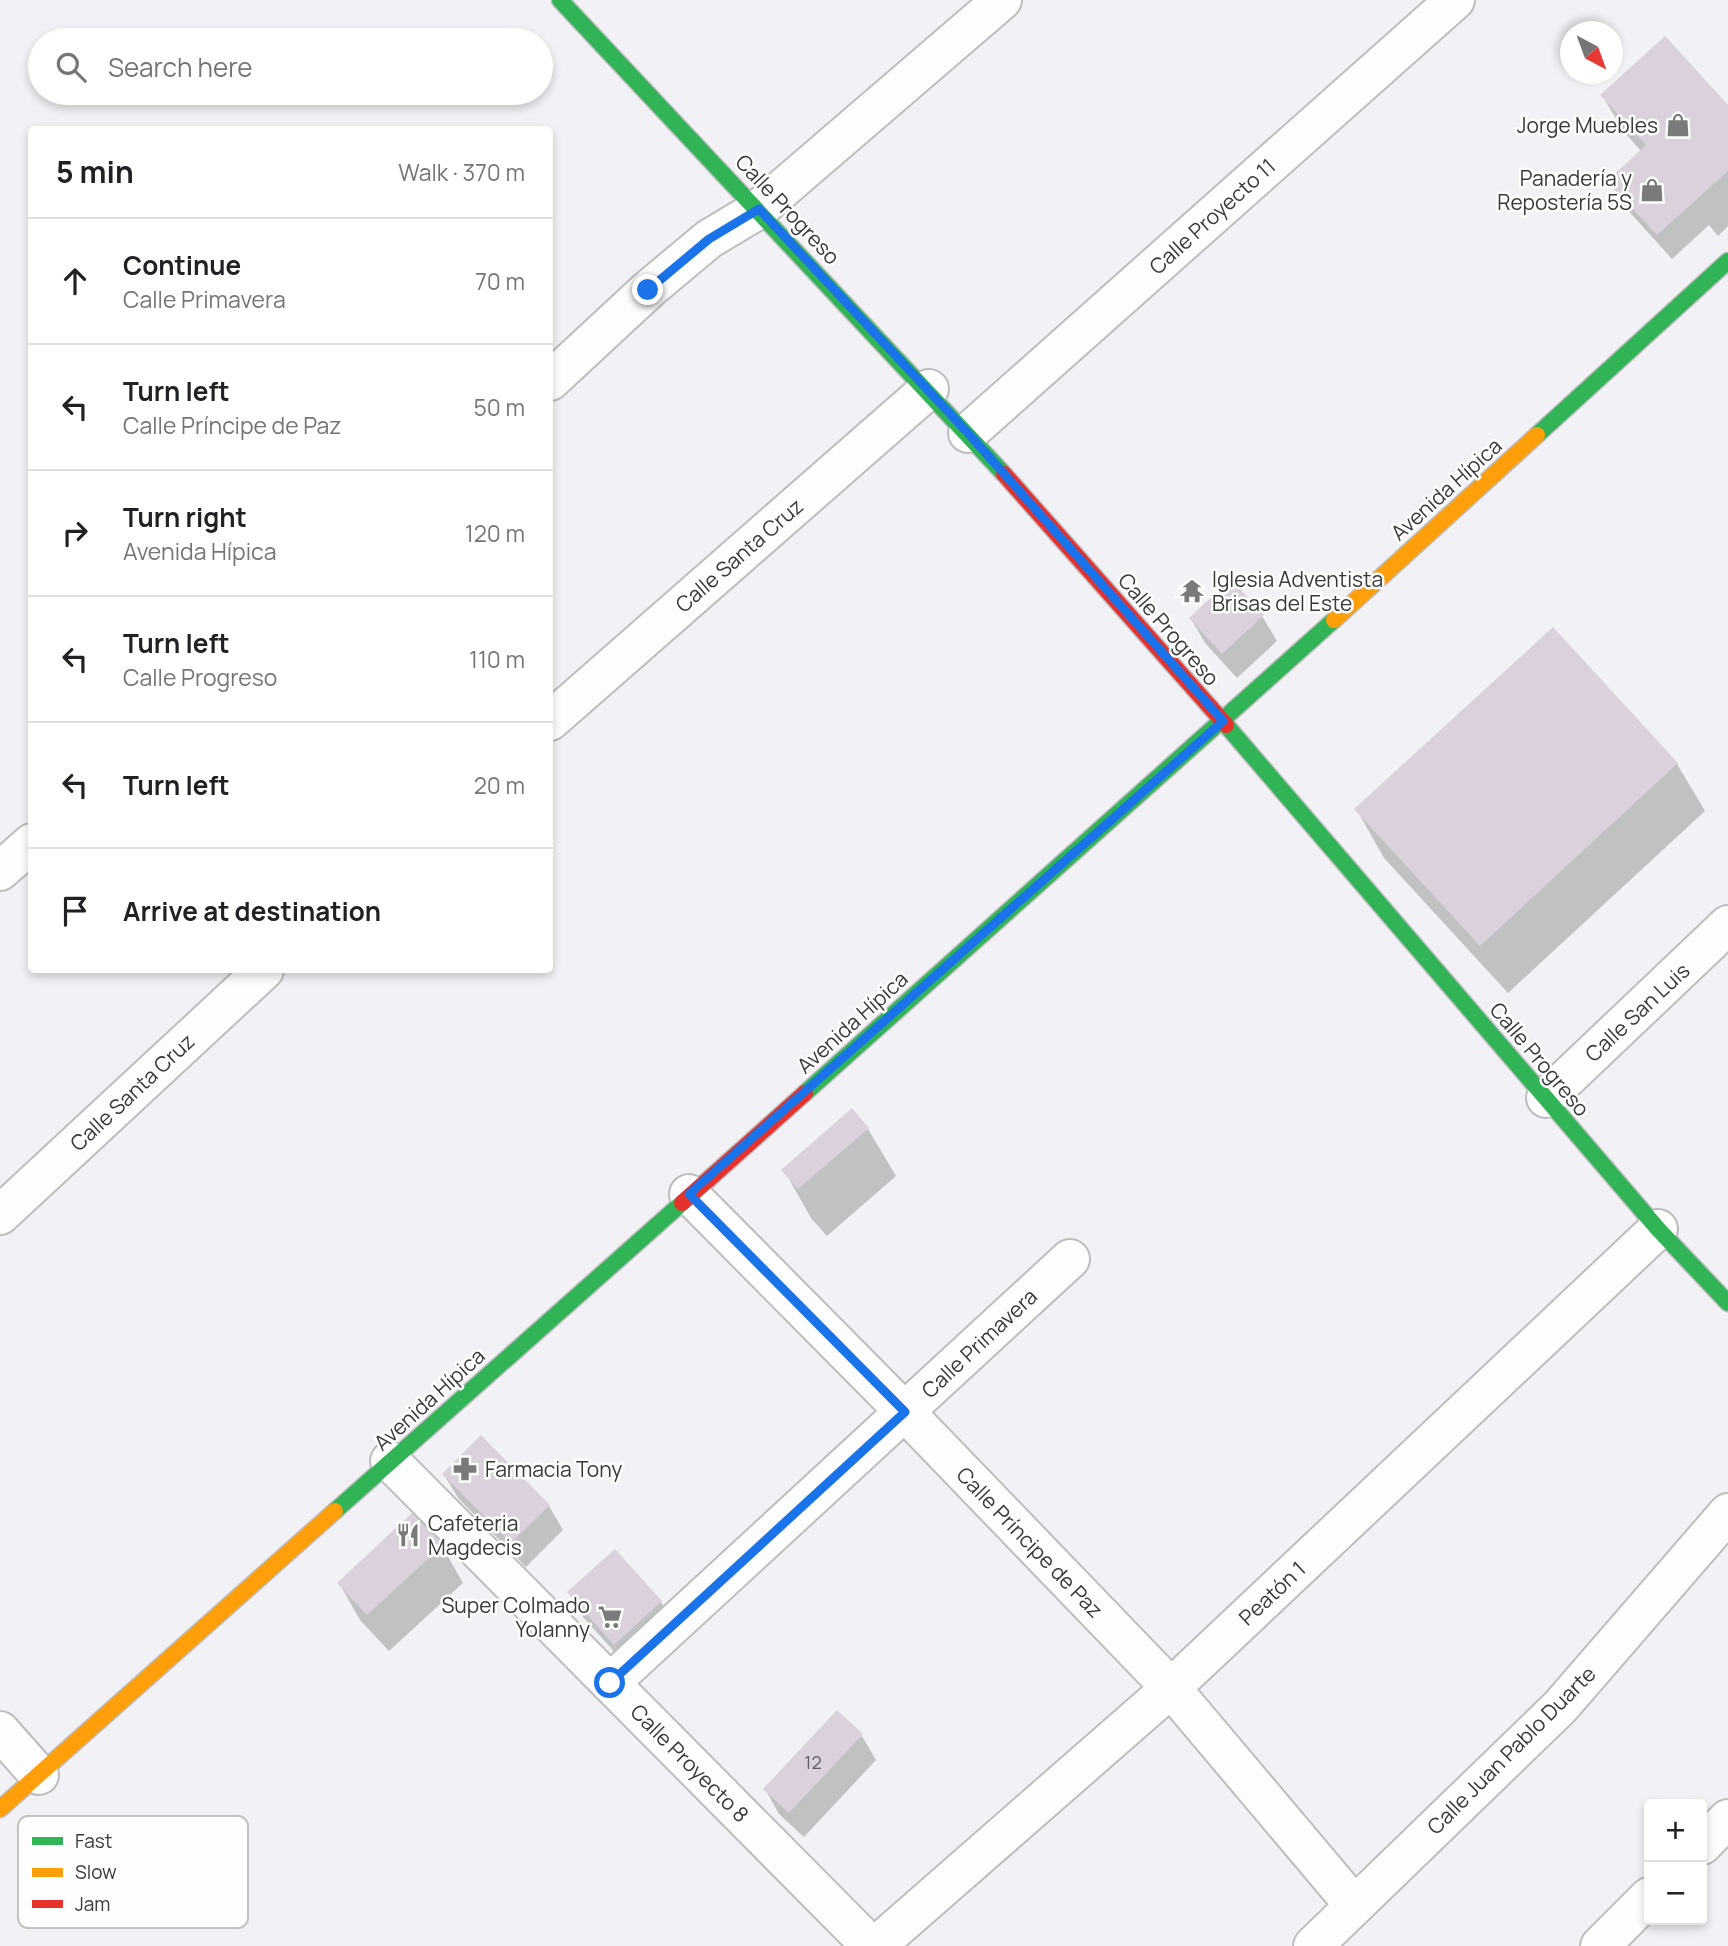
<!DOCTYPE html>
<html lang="en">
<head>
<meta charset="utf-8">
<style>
	body { margin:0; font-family:Manrope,sans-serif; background:#f2f2f2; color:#202124 }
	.controls { position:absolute; right:21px; bottom:21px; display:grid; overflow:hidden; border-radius:7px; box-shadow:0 4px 10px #0003 }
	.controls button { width:63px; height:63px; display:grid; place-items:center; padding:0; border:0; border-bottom:2px solid #e0e0e0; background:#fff; color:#202124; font:35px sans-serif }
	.compass { position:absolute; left:1560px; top:21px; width:63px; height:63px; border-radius:50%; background:#fff; box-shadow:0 4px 10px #0003; rotate:139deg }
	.stop { position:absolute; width:21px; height:21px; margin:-16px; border:5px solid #1a73e8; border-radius:50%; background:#fff }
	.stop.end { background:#1a73e8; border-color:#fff; box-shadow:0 2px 7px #0008 }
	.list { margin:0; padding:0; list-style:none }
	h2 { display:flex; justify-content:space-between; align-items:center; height:91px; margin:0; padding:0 28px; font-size:30px }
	h2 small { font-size:23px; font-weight:400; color:#757577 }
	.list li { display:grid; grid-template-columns:46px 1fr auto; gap:21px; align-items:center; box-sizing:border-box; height:126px; padding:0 28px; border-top:2px solid #e0e0e0 }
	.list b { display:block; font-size:26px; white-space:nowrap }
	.list p { margin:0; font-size:23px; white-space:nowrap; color:#757577 }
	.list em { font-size:23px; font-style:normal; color:#757577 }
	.icon { flex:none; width:38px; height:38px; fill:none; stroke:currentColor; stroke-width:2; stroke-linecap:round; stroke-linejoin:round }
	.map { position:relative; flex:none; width:1728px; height:1946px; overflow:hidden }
	.search { position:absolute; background:#fff; box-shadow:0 4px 10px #0003; left:28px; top:28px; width:525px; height:77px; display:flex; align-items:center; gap:18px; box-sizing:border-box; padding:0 24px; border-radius:38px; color:#757577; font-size:26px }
	.panel { position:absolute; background:#fff; box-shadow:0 4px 10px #0003; left:28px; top:126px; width:525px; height:847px; border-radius:7px }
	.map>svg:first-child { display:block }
	.shadow { fill:#0003 }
	.building { fill:#dad1dd }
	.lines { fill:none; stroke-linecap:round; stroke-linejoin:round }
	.street-casing { stroke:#bdbdc0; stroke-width:42 }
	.fast-casing { stroke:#bdbdc0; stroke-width:19 }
	.slow-casing { stroke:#bdbdc0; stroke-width:19 }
	.jam-casing { stroke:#bdbdc0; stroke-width:19 }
	.street { stroke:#fdfdfe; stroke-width:38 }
	.fast { stroke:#30b455; stroke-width:16 }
	.slow { stroke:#ff9f0a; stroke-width:16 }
	.jam { stroke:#e5322d; stroke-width:16 }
	.route { stroke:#1a73e8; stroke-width:9 }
	.labels { text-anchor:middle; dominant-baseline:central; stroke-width:5; stroke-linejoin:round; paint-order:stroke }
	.number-label { font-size:18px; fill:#615f64 }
	.poi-label { font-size:21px; fill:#39393c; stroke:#fefefe; text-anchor:end }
	.street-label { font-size:21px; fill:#39393c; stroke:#fefefe }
	.key { fill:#fefefe; stroke:#c3c3c4; stroke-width:2 }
	.key-label { font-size:19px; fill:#39393c }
</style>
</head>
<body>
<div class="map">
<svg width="1728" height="1946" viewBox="0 0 1728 1946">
	<rect width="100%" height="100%" fill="#f2f2f6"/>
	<!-- shadow -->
	<g class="shadow">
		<polygon points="1602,95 1728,108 1728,226 1718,236 1709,225 1672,259 1624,206 1610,181 1642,152 1624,132"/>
		<polygon points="1262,616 1277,641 1237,678 1205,643 1191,619"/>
		<polygon points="1677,764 1705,811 1508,993 1384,858 1357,810"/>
		<polygon points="868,1129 896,1176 827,1236 811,1218 784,1170"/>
		<polygon points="444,1475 549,1506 563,1530 526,1567 459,1499"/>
		<polygon points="442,1546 463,1583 389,1651 360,1620 339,1583"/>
		<polygon points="569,1592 661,1602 675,1627 629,1668 583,1617"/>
		<polygon points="862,1736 876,1760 804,1837 779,1814 765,1789"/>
	</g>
	<!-- building -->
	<g class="building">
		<polygon points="1665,36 1728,105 1728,171 1657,235 1607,181 1646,145 1600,95"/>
		<polygon points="1231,579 1264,615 1222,654 1189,618"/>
		<polygon points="1553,627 1678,763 1480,946 1354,809"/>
		<polygon points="852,1108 869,1128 798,1189 781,1170"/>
		<polygon points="481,1435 550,1505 511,1543 442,1474"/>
		<polygon points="413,1512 443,1545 367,1615 337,1583"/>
		<polygon points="615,1549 662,1601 614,1645 567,1592"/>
		<polygon points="837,1710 863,1734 789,1813 763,1789"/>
	</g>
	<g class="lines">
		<!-- street casing -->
		<g class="street-casing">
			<g id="street">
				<polyline points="550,381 648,290 709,239 759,209 1002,0"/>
				<polyline points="968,433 1455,0"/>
				<polyline points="550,721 929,389"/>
				<polyline points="0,871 32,843"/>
				<polyline points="1546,1098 1728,925"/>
				<polyline points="689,1194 905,1412 1171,1688 1354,1905"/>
				<polyline points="0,1215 264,970"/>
				<polyline points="390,1461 871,1946"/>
				<polyline points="610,1683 1070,1259"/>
				<polyline points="0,1731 39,1775"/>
				<polyline points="1702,1845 1728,1819"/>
				<polyline points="876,1946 1171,1688 1658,1229"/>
				<polyline points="1313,1946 1560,1707 1728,1513"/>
				<polyline points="1600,1946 1649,1897"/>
			</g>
		</g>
		<!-- fast casing -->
		<g class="fast-casing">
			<g id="fast">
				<polyline points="560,0 1004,474"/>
				<polyline points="1537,435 1728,261"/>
				<polyline points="1226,725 1658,1229 1728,1303"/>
				<polyline points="805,1093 1334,620"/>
				<polyline points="335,1511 682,1203"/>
			</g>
		</g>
		<!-- slow casing -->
		<g class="slow-casing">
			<g id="slow">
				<polyline points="1334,620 1537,435"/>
				<polyline points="0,1809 335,1511"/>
			</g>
		</g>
		<!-- jam casing -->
		<g class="jam-casing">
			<g id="jam">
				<polyline points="1004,474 1226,725"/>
				<polyline points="682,1203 805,1093"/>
			</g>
		</g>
		<!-- street -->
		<use href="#street" class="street"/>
		<!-- fast -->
		<use href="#fast" class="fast"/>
		<!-- slow -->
		<use href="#slow" class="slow"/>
		<!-- jam -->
		<use href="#jam" class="jam"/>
	</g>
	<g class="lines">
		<!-- route -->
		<polyline class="route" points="610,1683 905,1412 689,1194 1223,721 968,433 759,209 709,239 648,290"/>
	</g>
	<!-- icons -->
	<defs>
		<g id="shop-bare" transform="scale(1.89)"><path d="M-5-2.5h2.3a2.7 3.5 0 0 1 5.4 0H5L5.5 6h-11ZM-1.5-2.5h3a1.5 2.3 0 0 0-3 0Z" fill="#7a7a7d" stroke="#fefefe" stroke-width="2.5" paint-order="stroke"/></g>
		<g id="temple-bare" transform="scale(1.89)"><path d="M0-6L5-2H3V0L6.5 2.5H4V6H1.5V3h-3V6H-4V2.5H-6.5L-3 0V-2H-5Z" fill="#7a7a7d" stroke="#fefefe" stroke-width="2.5" paint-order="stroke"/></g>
		<g id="pharmacy-bare" transform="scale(1.89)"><path d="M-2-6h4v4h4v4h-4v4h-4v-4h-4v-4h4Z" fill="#7a7a7d" stroke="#fefefe" stroke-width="2.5" paint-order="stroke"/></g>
		<g id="restaurant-bare" transform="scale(1.89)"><path d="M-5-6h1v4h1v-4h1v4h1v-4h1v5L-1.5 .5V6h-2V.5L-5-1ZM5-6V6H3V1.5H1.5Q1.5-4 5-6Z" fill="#7a7a7d" stroke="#fefefe" stroke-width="2.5" paint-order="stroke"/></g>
		<g id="supermarket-bare" transform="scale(1.89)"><path d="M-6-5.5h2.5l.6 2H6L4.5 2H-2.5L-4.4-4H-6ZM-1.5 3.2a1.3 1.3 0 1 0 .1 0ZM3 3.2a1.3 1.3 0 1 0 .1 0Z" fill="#7a7a7d" stroke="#fefefe" stroke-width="2.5" paint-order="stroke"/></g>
	</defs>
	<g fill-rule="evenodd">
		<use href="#shop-bare" x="1678" y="125"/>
		<use href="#shop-bare" x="1652" y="190"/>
		<use href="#temple-bare" x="1192" y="591"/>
		<use href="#pharmacy-bare" x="465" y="1469"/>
		<use href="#restaurant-bare" x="408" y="1535"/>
		<use href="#supermarket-bare" x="610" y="1617"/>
	</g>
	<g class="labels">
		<!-- number labels -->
		<g class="number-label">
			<text x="813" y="1762">12</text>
		</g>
		<!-- poi labels -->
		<g class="poi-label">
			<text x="1658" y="125">Jorge Muebles</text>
			<text x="1632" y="178">Panadería y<tspan x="1632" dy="24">Repostería 5S</tspan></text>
			<text x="1212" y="579" text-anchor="start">Iglesia Adventista<tspan x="1212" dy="24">Brisas del Este</tspan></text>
			<text x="485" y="1469" text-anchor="start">Farmacia Tony</text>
			<text x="428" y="1523" text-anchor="start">Cafeteria<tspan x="428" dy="24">Magdecis</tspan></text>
			<text x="590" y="1605">Super Colmado<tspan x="590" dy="24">Yolanny</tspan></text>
		</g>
		<!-- street labels -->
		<g class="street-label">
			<text transform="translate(788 209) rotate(47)">Calle Progreso</text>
			<text transform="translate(1212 216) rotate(-42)">Calle Proyecto 11</text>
			<text transform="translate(1446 489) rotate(-42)">Avenida Hípica</text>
			<text transform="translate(739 555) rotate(-41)">Calle Santa Cruz</text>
			<text transform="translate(1169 629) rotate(49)">Calle Progreso</text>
			<text transform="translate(1637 1012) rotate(-43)">Calle San Luis</text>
			<text transform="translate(852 1022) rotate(-42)">Avenida Hípica</text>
			<text transform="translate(1540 1059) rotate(50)">Calle Progreso</text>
			<text transform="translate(132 1092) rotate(-43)">Calle Santa Cruz</text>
			<text transform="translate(979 1343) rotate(-43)">Calle Primavera</text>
			<text transform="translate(429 1399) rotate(-42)">Avenida Hípica</text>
			<text transform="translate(1030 1542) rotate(46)">Calle Príncipe de Paz</text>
			<text transform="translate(1272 1593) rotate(-43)">Peatón 1</text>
			<text transform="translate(1511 1750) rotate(-45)">Calle Juan Pablo Duarte</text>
			<text transform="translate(690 1763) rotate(45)">Calle Proyecto 8</text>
		</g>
	</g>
	<!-- legend -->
	<rect x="18" y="1816" width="230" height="112" rx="10" class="key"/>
	<rect x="32" y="1837" width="31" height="8" fill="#30b455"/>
	<rect x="32" y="1868" width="31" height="9" fill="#ff9f0a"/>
	<rect x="32" y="1900" width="31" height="8" fill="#e5322d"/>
	<g class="key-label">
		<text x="75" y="1848">Fast</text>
		<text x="75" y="1879">Slow</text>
		<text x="75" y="1911">Jam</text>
	</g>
</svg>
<div class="controls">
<button>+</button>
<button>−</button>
</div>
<svg class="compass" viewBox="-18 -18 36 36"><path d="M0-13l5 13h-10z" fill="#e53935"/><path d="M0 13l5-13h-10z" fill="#757577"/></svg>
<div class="stop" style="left:610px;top:1683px"></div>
<div class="stop end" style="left:648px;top:290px"></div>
<div class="search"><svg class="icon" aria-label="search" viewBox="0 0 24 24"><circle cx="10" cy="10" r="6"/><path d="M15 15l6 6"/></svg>Search here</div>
<section class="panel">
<h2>5 min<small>Walk · 370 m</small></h2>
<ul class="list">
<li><svg class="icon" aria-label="ahead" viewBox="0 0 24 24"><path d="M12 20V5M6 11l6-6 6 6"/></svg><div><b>Continue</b><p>Calle Primavera</p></div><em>70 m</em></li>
<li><svg class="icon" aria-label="left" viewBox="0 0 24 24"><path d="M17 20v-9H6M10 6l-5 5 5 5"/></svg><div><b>Turn left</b><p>Calle Príncipe de Paz</p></div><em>50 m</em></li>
<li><svg class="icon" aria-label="right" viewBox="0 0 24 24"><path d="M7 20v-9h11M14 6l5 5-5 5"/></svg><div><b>Turn right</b><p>Avenida Hípica</p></div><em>120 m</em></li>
<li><svg class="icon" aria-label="left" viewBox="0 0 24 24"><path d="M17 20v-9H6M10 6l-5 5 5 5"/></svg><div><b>Turn left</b><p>Calle Progreso</p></div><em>110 m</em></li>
<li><svg class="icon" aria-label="left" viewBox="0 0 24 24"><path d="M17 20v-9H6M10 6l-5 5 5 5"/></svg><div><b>Turn left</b></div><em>20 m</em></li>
<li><svg class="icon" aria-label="arrive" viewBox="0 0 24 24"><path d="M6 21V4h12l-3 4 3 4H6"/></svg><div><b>Arrive at destination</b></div></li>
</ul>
</section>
</div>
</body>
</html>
